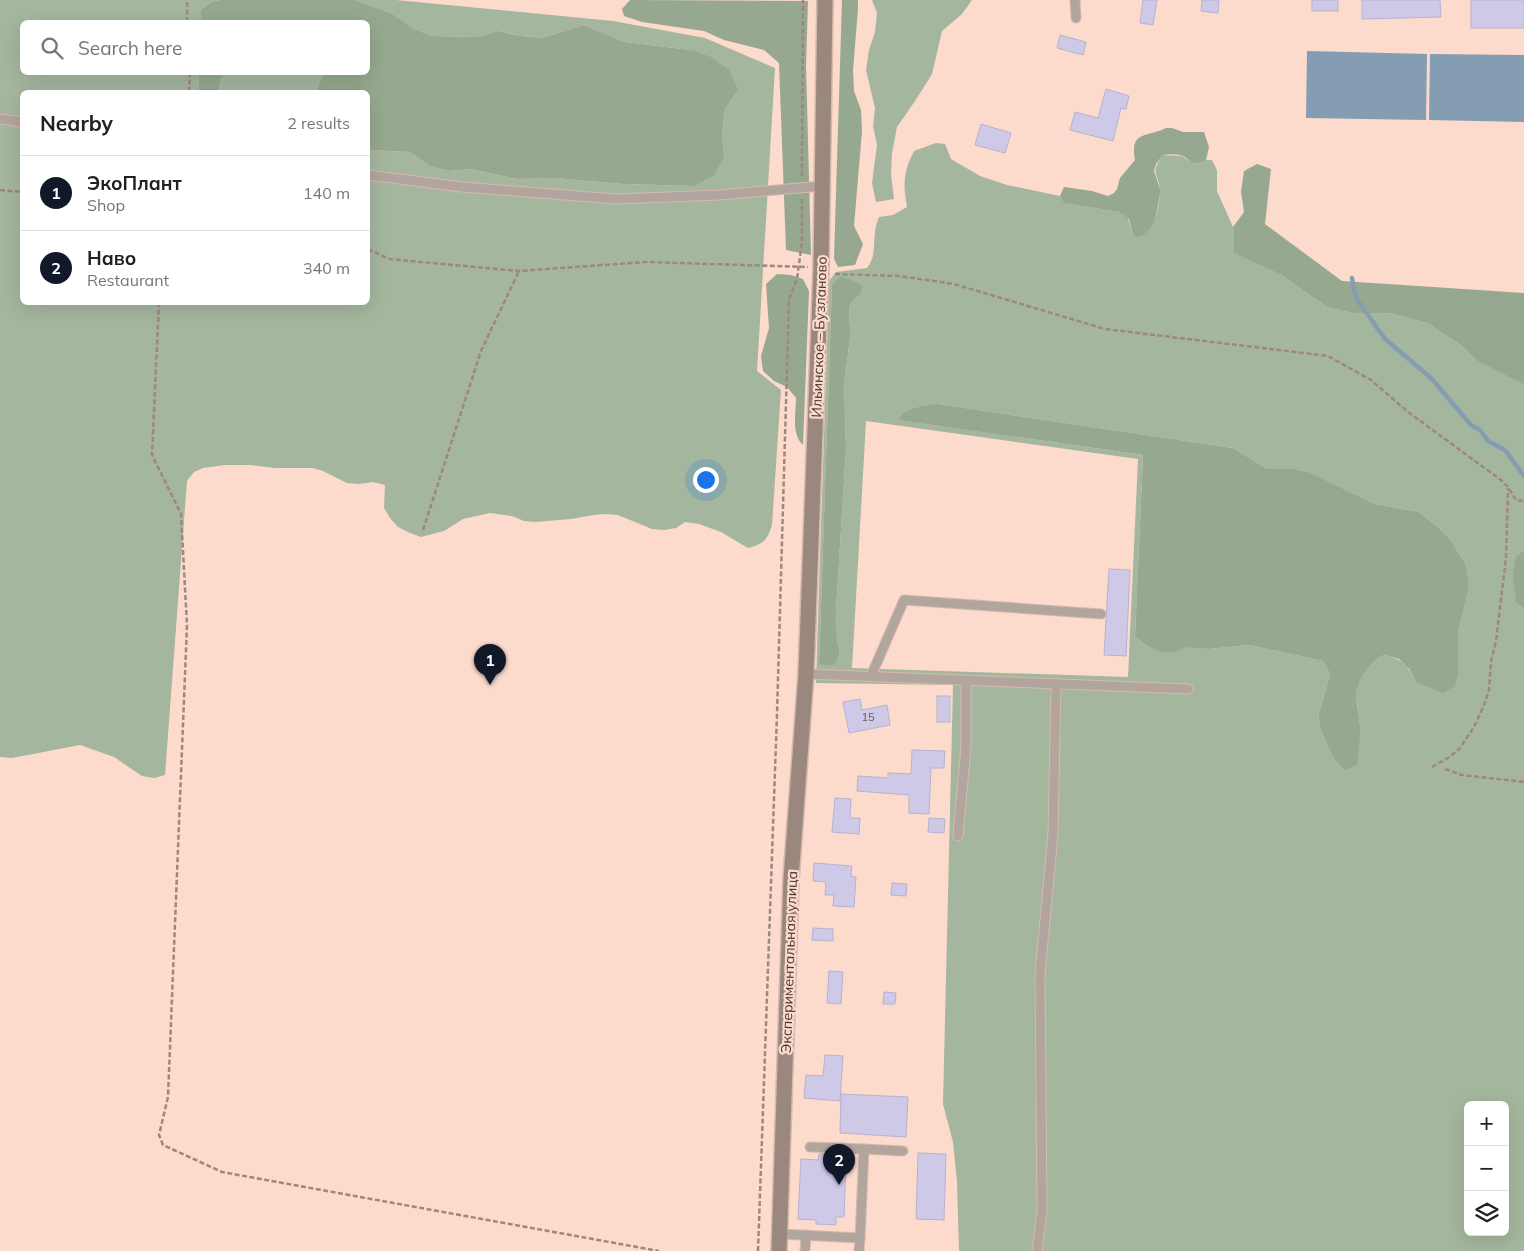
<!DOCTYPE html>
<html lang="en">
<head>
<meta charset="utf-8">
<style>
	body { margin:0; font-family:Mulish,sans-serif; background:#f6f6f6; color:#202124 }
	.controls { position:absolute; right:15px; bottom:15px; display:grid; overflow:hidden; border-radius:8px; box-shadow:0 5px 20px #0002 }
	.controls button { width:45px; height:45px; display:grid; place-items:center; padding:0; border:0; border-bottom:1px solid #e0e0e0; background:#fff; color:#202124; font:25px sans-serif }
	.you { position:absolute; left:705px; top:479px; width:18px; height:18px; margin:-12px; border:4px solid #fff; border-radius:50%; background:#1a73e8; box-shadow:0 0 0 8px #1a73e833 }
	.badge { display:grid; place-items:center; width:32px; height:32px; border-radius:50%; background:#111827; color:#fff; font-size:16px; font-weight:700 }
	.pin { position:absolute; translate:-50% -41px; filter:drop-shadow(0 1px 2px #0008) }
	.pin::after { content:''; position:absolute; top:26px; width:18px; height:15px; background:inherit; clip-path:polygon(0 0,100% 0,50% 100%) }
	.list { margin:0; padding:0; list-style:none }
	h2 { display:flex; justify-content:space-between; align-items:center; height:65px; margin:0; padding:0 20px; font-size:21px }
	h2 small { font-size:16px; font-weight:400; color:#757577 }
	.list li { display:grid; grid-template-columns:32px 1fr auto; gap:15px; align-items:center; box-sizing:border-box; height:75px; padding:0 20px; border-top:1px solid #e0e0e0 }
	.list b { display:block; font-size:19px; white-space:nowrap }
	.list p { margin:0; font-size:16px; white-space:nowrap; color:#757577 }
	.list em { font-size:16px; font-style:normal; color:#757577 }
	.icon { flex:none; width:28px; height:28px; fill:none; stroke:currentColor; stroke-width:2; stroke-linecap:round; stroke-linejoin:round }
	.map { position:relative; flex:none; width:1524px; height:1251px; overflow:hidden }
	.search { position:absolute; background:#fff; box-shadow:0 5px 20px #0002; left:20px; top:20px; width:350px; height:55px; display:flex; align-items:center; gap:12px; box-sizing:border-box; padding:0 18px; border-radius:8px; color:#757577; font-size:19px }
	.panel { position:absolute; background:#fff; box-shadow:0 5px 20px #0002; left:20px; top:90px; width:350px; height:215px; border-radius:8px }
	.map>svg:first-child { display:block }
	.green { fill:#a5b69e; fill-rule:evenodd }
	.forest { fill:#96a88f }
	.water { fill:#849db2 }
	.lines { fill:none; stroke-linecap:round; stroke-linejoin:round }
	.stream { stroke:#849db2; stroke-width:4.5 }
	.building { fill:#cdc9e7; stroke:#b6b2d0 }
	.lane-casing { stroke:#d7b9ad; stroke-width:11 }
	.secondary-casing { stroke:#d7b9ad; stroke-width:18 }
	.path { stroke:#9e877d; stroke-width:2.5; stroke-dasharray:5 2.5; stroke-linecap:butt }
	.lane { stroke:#b2a59e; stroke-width:9 }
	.secondary { stroke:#9a877d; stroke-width:15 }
	.labels { text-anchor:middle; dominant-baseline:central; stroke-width:4.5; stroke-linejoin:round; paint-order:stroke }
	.number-label { font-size:11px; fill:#675c5f }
	.street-label { font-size:14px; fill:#453732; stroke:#fcdacc }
</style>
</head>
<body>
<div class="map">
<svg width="1524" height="1251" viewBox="0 0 1524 1251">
	<rect width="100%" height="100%" fill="#fcdacc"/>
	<!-- green -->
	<g class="green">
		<path d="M0 0H220L211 2 201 10V22H22V72L199 73 198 92H22V302H368V150L410 152 429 166 449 171 470 169 517 179 554 178 623 184 694 186 724 157 722 133 725 109 738 90 691 50 625 42 584 25 542 38 521 36 499 31 478 37 432 36 412 28 393 14 356 0H396L613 21 705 38 775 68 757 371 781 390 772 525C767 540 764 544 748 548L721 532 699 524 685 522 676 528 664 530 652 529 618 515 605 514 594 515 571 519 535 522 524 521 512 516 490 513 463 519 444 531 421 537 408 532 398 527 390 518 384 508 385 485 373 482 359 484 347 483 323 471 313 468H275L251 465H225L203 468 194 472 187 481 165 775 154 778 142 776 114 757 80 745 12 758 0 757Z"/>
		<polygon points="872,0 972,0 962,14 942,31 932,74 915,101 897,127 892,153 891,175 894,199 876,202 872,183 877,145 873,126 875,108 866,70 869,50 875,32 877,13"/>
		<polygon points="223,73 323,73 316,92 218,92"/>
		<path d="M936 143 945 144 951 159 980 176 1007 185 1060 196 1065 203 1119 212 1128 218 1133 235 1155 221C1157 212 1160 202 1160 192 1160 173 1148 176 1163 155L1181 156 1195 164 1201 163 1206 160H1212L1217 170V191L1233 227 1234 234 1233 253 1281 275 1327 307 1352 313H1389L1427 323 1462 346 1477 361 1524 385V550L1516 556V603L1524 609V1251H959L957 1182 953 1142 943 1104 953 685 816 683 829 281 836 272 867 268C876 257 873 246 875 233 875 228 877 222 879 217L893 215 907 207C903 183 903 173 914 151ZM840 278 860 294 850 304 849 318 851 332 844 383 846 448 836 610 837 639 840 653 819 662 832 284ZM938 404 1233 448 1267 469H1295L1309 472 1375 504 1419 512 1441 530 1450 539 1466 565 1468 577V592L1458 633V674L1416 682C1406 664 1404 660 1384 655L1372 661 1357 682 1356 696 1360 724 1344 770 1334 759 1321 731 1318 717 1330 674 1323 661 1249 645 1209 649 1186 646 1174 652H1160L1147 646 1135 636 1143 455 899 420ZM866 421 1138 459 1128 677 852 668ZM1468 1105H1505V1232H1468Z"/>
	</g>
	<!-- forest -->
	<g class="forest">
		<polygon points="220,0 356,0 393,14 412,28 432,36 478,37 498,31 521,36 542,38 584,25 625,42 691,50 711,57 729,70 738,90 725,109 722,133 724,157 714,175 694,186 623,184 554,178 517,179 470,169 449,171 429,166 410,152 368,150 368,92 316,92 323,73 368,72 368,22 201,22 201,10 211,2"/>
		<polygon points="630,0 808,1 806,65 811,255 786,250 779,63 764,50 724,40 704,31 642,22 624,16 622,9"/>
		<polygon points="842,0 858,0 858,9 853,70 854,91 861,110 862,131 854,226 863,244 855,265 838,267 834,259"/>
		<polygon points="199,73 223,73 218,92 198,92"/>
		<path d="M1166 128H1172L1183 132H1204L1209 147 1206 160C1193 169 1191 159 1180 155 1174 154 1168 154 1163 155L1156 164 1154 171 1160 189V195L1155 221 1149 230 1143 235 1137 237 1133 235 1129 219 1119 212 1064 203 1060 196 1064 187 1092 191 1108 196 1114 193 1117 189 1120 178 1135 160C1130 130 1146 138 1166 128Z"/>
		<polygon points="1257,164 1271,169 1265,224 1342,281 1524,293 1524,385 1477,361 1462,346 1427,323 1389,313 1352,313 1327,307 1281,275 1233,253 1234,234 1233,227 1244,212 1241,192 1244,171"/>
		<path d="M777 274 791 275 803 279 809 291 803 445C791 434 796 414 796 398L787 387 774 381 763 371 761 356 769 328 766 284Z"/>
		<polygon points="840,277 849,279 863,286 860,294 850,304 849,318 851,332 844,383 846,448 836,610 837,639 840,653 834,665 822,665 819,663 832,284"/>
		<path d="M938 404 1233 448 1267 469H1295L1309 472 1375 504 1419 512 1441 530 1450 539 1466 565 1468 577V592L1458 633V674L1455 686 1443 693 1416 682 1409 669 1399 659 1384 655C1374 660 1370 664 1364 673 1350 693 1359 705 1360 726 1360 739 1359 752 1357 765L1344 770 1334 759 1321 731 1318 717 1330 674 1323 661 1249 645 1209 649 1186 647 1175 652H1160L1147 646 1135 636 1143 455 898 420C906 407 924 406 938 404Z"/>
		<polygon points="1524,550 1524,609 1516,603 1513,576 1516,556"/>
	</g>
	<!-- water -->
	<g class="water">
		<polygon points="1307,51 1427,54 1426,120 1306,118"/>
		<polygon points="1430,54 1524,55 1524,122 1429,120"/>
	</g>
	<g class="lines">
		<!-- stream -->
		<polyline class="stream" points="1352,278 1354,290 1358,301 1385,339 1431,378 1471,425 1480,430 1488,441 1505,450 1524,476"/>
	</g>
	<!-- building -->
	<g class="building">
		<polygon points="1143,0 1157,0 1153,25 1140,23"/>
		<polygon points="1202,0 1219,0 1218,13 1201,11"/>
		<rect x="1312" y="0" width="26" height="11"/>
		<polygon points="1362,0 1440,0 1441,17 1362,19"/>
		<rect x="1471" y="0" width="53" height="28"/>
		<polygon points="1060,35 1086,42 1083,55 1057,48"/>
		<polygon points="1106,89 1129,96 1126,109 1121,108 1113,141 1070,130 1075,112 1098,118"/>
		<polygon points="981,124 1011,133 1005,153 975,145"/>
		<polygon points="1109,569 1130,570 1126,656 1104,655"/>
		<rect x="937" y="696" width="13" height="26"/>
		<polygon points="860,699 862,710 887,705 890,725 849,733 843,702"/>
		<polygon points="912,750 945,751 944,768 931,768 929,814 909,813 909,795 857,791 858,776 888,778 888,773 911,774"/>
		<polygon points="835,798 851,799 850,818 860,818 859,834 832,832"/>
		<polygon points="929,818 945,819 944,833 928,832"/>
		<polygon points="814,863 852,866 851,876 856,877 854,907 833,906 834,895 825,895 826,882 813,881"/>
		<polygon points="892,883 907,884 906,896 891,895"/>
		<polygon points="813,928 833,929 833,941 812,940"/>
		<polygon points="829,971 843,972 841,1004 827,1003"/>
		<polygon points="884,992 896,993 895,1004 883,1004"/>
		<polygon points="825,1055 843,1056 840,1101 804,1098 806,1075 823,1076"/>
		<polygon points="841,1094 908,1097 906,1137 840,1133"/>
		<polygon points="918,1153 946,1154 944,1220 916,1219"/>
		<polygon points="819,1154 839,1154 838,1163 846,1164 844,1217 836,1217 836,1225 816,1224 816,1220 798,1219 801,1159 818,1160"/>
	</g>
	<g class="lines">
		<!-- lane casing -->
		<g class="lane-casing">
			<g id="lane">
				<polyline points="1075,0 1076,18"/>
				<polyline points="0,119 22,122"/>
				<polyline points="368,175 462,187 616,199 719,195 822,186"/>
				<polyline points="806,674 1188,689"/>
				<polyline points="871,676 904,600 1101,614"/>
				<polyline points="958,836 966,746 966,680"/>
				<polyline points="864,1149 903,1151"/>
				<polyline points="780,1234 860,1238 864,1149 810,1147"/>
				<polyline points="805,1251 806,1235"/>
				<polyline points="859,1251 860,1238"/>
				<polyline points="1037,1251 1042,1211 1040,974 1053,834 1056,684"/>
			</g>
		</g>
		<!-- secondary casing -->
		<g class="secondary-casing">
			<polyline id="secondary" points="779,1251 791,879 806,674 821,268 825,0"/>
		</g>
		<!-- path -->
		<g class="path">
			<polyline points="187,22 187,0"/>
			<polyline points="189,92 190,72"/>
			<polyline points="802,176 803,0"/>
			<polyline points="0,190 22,192"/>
			<polyline points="368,249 389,259 519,271 646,262 808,267"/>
			<polyline points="835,274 899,276 954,284 1105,329 1328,356 1371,380 1408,412 1501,480 1508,487 1516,500 1524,501"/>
			<polyline points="159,302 152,455 181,514 187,625 168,1097 159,1135 163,1145 222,1172 659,1251"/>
			<polyline points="423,530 481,351 519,271"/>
			<polyline points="1432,767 1451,756 1460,748 1474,727 1484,705 1489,690 1491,661 1496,641 1506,558 1508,488"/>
			<polyline points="1445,769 1462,775 1524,782"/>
			<polyline points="758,1251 777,714 789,299 797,279 802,242 802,199"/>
		</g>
		<!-- lane -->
		<use href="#lane" class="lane"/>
		<!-- secondary -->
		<use href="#secondary" class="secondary"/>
	</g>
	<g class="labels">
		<!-- number labels -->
		<g class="number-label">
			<text x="868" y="717">15</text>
		</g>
		<!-- street labels -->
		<g class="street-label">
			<text transform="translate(819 337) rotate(-88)">Ильинское – Бузланово</text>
			<text transform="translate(789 962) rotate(-88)">Экспериментальная улица</text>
		</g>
	</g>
</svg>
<div class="controls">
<button>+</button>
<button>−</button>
<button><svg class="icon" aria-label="layers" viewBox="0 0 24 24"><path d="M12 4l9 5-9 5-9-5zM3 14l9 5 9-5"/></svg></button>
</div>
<div class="you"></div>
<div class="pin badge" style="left:490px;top:685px">1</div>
<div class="pin badge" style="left:839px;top:1185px">2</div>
<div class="search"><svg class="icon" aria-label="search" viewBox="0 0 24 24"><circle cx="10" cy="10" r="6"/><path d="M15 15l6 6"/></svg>Search here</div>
<section class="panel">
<h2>Nearby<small>2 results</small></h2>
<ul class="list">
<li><span class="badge">1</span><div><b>ЭкоПлант</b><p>Shop</p></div><em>140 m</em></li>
<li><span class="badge">2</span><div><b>Наво</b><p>Restaurant</p></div><em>340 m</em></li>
</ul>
</section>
</div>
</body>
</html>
